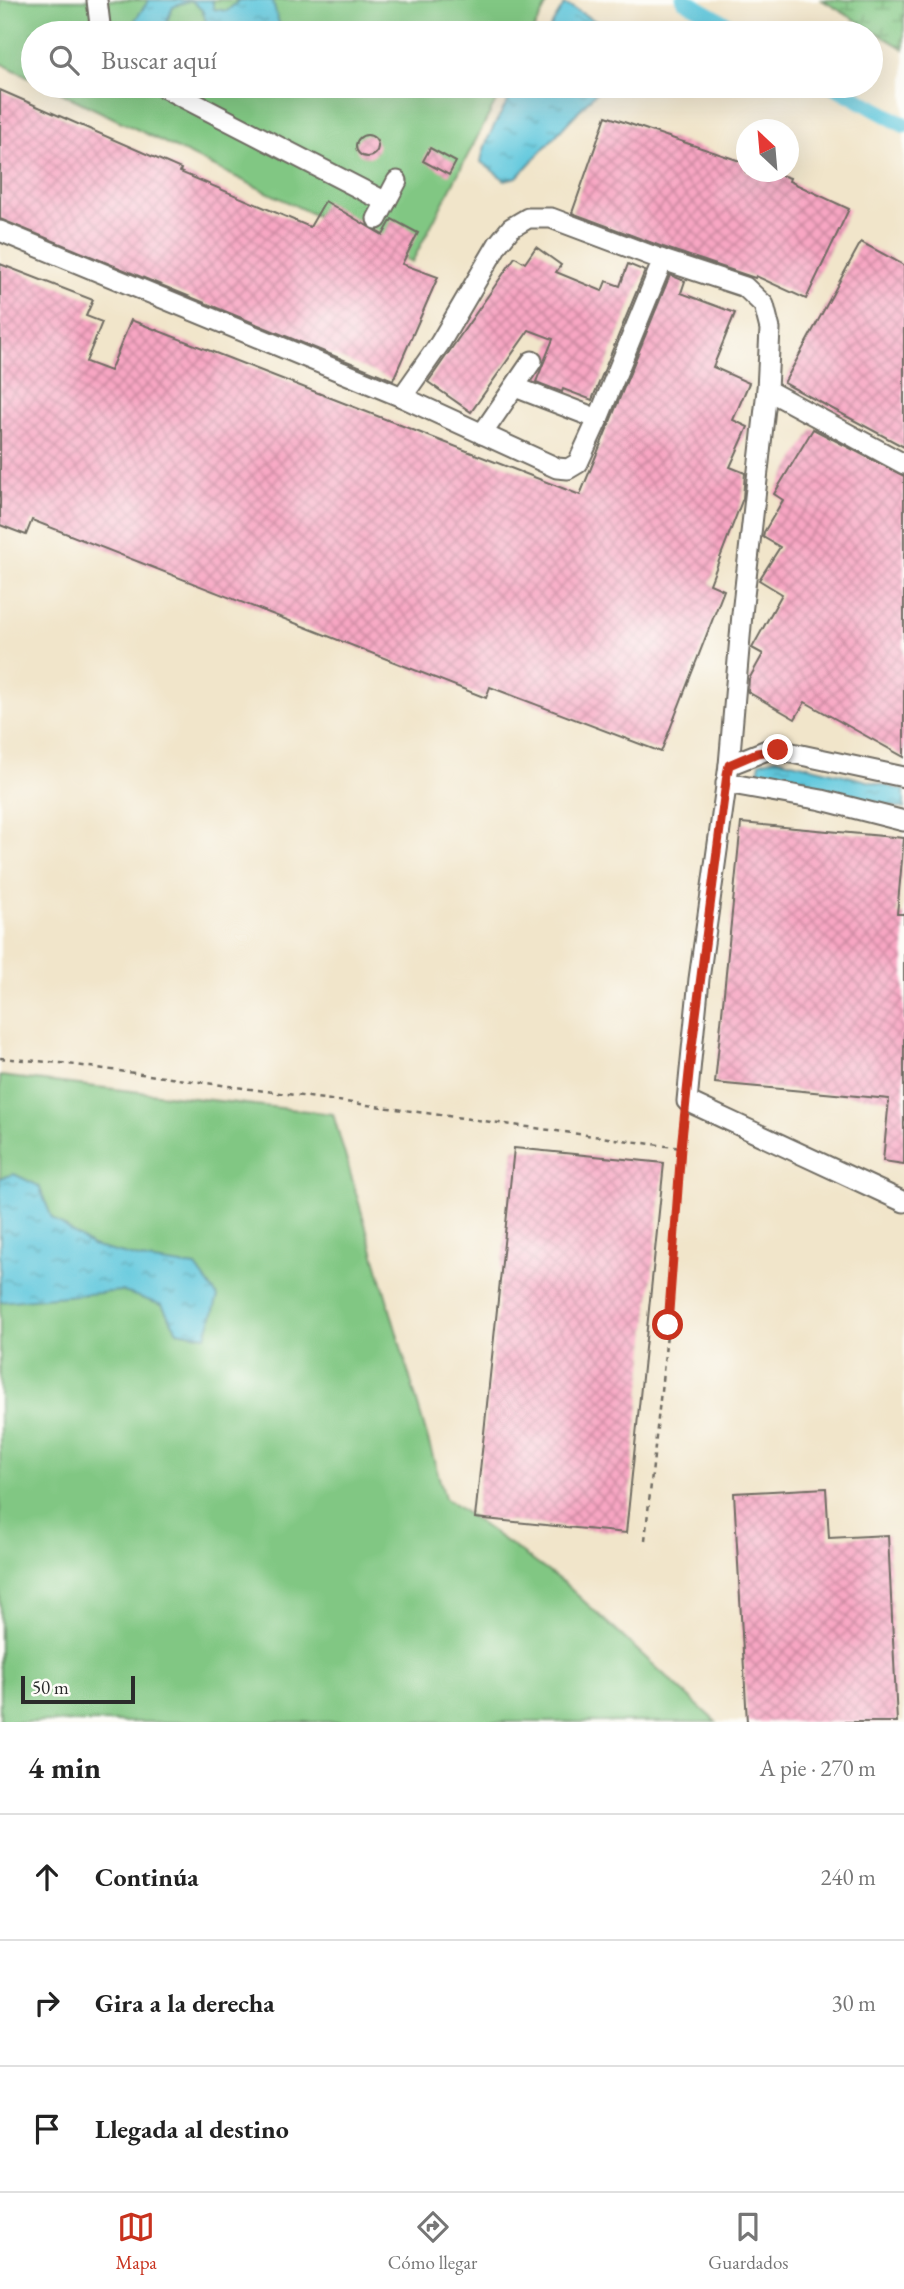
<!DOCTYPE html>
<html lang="es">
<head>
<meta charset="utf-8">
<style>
	body { margin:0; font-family:"EB Garamond",serif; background:#f2f2f2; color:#222 }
	.compass { position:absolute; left:736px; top:119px; width:63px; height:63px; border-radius:50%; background:#fff; box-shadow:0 7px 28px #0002; rotate:334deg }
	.scale { position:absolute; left:21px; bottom:18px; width:114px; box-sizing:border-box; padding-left:7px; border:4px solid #2b2b2b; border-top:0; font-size:19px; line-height:24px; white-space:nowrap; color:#2b2b2b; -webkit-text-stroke:5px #fdfcf7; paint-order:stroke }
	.stop { position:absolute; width:21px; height:21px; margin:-16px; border:5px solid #c8321e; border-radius:50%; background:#fff }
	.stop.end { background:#c8321e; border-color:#fff; box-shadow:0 2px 7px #0008 }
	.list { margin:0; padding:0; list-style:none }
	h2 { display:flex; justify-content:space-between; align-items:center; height:91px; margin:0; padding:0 28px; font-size:30px }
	h2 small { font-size:23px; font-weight:400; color:#767676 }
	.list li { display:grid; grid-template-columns:46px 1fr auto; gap:21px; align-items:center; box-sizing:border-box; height:126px; padding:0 28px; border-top:2px solid #e0e0e0 }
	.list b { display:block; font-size:26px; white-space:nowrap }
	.list em { font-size:23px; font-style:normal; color:#767676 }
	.icon { flex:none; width:38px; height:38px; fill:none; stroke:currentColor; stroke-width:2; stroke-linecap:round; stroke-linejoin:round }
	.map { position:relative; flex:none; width:904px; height:1722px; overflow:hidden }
	.search { position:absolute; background:#fff; box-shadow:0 7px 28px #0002; left:21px; right:21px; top:21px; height:77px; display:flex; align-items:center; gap:18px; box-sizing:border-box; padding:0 24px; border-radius:38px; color:#767676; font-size:26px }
	.sheet { height:469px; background:#fff }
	nav { display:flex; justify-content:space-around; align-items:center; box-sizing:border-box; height:98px; border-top:2px solid #e0e0e0; background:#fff; font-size:19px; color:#767676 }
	nav a { display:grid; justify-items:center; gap:4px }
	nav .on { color:#c8321e }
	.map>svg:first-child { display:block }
	.grass { fill:#81c783; stroke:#567957; stroke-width:2 }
	.wetland { fill:url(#wetland-marsh); stroke:#567957; stroke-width:2 }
	.water { fill:url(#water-ripples); stroke:#467a84; stroke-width:2 }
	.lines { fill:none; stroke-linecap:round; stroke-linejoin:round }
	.canal { stroke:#61c8dd; stroke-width:16 }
	.building { fill:url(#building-cross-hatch) }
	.minor-casing { stroke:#706c63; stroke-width:23 }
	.path { stroke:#706c63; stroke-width:2.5; stroke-dasharray:5 5; stroke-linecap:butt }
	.minor { stroke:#fff; stroke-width:19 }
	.route { stroke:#c8321e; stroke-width:9 }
</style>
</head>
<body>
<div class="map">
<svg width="904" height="1722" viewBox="0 0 904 1722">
	<defs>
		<pattern id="wetland-marsh" width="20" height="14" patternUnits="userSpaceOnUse" patternTransform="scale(1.75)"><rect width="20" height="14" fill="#81c783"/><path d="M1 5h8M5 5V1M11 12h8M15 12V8" fill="none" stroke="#6aa26b"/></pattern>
		<pattern id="water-ripples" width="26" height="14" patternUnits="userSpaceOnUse" patternTransform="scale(1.75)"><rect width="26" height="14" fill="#61c8dd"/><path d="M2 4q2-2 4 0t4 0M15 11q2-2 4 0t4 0" fill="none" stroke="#50a3b3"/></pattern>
		<pattern id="building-cross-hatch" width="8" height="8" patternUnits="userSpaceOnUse" patternTransform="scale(1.75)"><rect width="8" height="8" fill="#f8a6c3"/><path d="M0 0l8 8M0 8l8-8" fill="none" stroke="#c9879f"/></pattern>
	</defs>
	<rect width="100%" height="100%" fill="#fdfcf7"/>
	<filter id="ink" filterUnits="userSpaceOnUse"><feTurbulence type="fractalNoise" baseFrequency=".0143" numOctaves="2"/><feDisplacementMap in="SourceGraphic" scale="14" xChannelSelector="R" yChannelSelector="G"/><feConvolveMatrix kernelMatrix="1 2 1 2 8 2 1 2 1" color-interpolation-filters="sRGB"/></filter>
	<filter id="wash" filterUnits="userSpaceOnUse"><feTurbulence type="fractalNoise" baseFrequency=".00686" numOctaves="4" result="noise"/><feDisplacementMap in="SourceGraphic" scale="28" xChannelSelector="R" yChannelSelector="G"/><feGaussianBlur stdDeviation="1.57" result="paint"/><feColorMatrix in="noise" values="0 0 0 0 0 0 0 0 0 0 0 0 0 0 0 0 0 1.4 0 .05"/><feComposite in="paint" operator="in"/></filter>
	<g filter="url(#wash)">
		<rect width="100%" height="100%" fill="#f1e5ca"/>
		<!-- grass -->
		<g class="grass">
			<polygon points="0,0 549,0 532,33 33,33 33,79 0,63"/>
			<polygon points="47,86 504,86 412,262"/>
			<polygon points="0,1076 333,1114 445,1498 564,1583 716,1722 0,1722"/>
		</g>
		<!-- wetland -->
		<polygon class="wetland" points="822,0 904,0 904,49"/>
		<!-- water -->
		<g class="water">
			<polygon points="149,0 212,0 214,9 227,11 239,0 272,0 282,33 210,33 202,10 191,0 173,7 167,21 166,33 126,33"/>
			<polygon points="564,5 571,7 616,33 547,33"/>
			<path d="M517 86H602L517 177 505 180 481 162C485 136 504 109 517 86Z"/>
			<polygon points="776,758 904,790 904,809 758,773 760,762"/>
			<polygon points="14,1174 39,1186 52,1218 92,1246 147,1260 196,1267 218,1297 206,1336 177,1331 162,1305 121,1291 0,1302 0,1178"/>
		</g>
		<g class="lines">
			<!-- canal -->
			<g class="canal">
				<polyline points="684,0 742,33"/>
				<polyline points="834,86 904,125"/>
			</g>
		</g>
		<g id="blocks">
			<!-- building -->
			<g class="building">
				<polygon points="0,90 181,169 180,172 310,227 325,201 383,235 392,219 418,233 402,264 438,277 393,380 0,219"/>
				<polygon points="606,116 746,163 746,172 771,172 790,178 789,181 849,209 806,299 756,276 755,278 663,247 572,213"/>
				<circle cx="367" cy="146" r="11"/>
				<polygon points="430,148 456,162 449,175 423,161"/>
				<polygon points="861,242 904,265 904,447 784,383"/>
				<polygon points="536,247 561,265 556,272 602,291 606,281 620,286 628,264 645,271 592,400 563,389 562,392 536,382 553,339 529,330 471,412 428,382 515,257 525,263"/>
				<polygon points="0,264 93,300 86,316 102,322 86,362 110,371 131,320 580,495 670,275 685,281 681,293 735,313 713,367 749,383 733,420 748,427 730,467 745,473 743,498 710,584 724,590 661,752 490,687 486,698 32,520 26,535 0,525"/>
				<polygon points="813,429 904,476 904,757 805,702 795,719 748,692 749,679 763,654 752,648 782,594 759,580 780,547 763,537 764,532 783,500 774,494"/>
				<polygon points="741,823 904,838 897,914 904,914 904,1164 883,1161 889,1099 715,1083"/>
				<polygon points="514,1148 664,1163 626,1533 475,1518"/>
				<polygon points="826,1488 829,1538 888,1535 897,1722 747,1722 734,1493"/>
			</g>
		</g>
	</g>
	<g filter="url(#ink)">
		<use href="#blocks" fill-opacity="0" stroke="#706c63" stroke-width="2"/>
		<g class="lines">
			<!-- minor casing -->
			<g class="minor-casing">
				<g id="minor">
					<polyline points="97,0 101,33"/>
					<polyline points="161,86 386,202"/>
					<polyline points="377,219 397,181"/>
					<polyline points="0,231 402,397 557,468 568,469 578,463 598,419 515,387"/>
					<polyline points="767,390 904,464"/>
					<polyline points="402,397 440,343 498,244 511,228 528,218 551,218 663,260 745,287 764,305 770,329 767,390 742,614 729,765 699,979 687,1101 904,1202"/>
					<polyline points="598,419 663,260"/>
					<polyline points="482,434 532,361"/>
					<polyline points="729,765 767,750 778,750 904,777"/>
					<polyline points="726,783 822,800 904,821"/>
				</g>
			</g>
			<!-- path -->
			<g class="path">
				<polyline points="0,1058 61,1063 681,1148 685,1118"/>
				<polyline points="645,1540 668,1325 681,1148"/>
			</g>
			<!-- minor -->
			<use href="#minor" class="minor"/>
		</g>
	</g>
	<g class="lines" filter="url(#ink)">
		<!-- route -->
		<polyline class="route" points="668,1325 681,1148 691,1054 727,774 729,765 757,753 778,750"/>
	</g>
</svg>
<svg class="compass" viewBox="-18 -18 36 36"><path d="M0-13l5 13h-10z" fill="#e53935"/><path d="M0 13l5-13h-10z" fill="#767676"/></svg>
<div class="scale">50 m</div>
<div class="stop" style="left:668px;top:1325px"></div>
<div class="stop end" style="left:778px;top:750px"></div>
<div class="search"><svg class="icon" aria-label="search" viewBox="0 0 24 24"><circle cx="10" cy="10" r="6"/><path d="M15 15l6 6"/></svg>Buscar aquí</div>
</div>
<section class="sheet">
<h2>4 min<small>A pie · 270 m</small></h2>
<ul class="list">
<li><svg class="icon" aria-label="ahead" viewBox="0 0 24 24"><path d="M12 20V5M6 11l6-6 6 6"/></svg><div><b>Continúa</b></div><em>240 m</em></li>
<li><svg class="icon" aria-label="right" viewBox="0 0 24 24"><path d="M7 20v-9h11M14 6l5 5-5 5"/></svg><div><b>Gira a la derecha</b></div><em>30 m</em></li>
<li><svg class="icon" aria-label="arrive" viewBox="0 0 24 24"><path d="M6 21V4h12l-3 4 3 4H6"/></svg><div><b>Llegada al destino</b></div></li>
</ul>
</section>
<nav>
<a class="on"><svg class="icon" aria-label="map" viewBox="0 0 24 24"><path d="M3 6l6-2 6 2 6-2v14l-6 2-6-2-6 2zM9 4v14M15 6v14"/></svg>Mapa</a>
<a><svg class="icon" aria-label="directions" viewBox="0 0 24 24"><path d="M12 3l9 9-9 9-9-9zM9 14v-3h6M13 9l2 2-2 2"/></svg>Cómo llegar</a>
<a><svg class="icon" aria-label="saved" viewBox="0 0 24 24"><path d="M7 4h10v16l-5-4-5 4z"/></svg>Guardados</a>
</nav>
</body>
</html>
